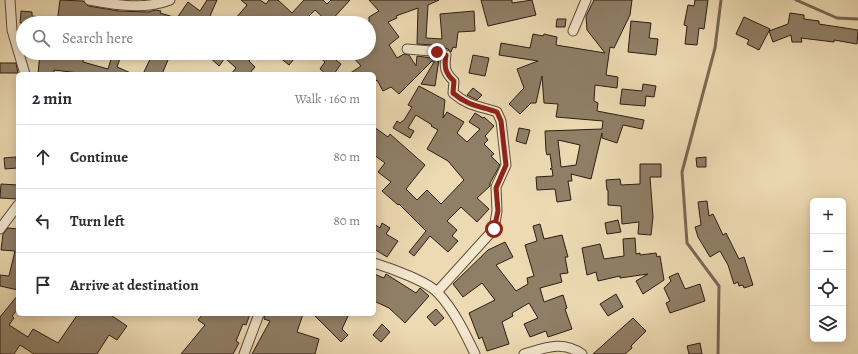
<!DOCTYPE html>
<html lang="en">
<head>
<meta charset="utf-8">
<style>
	body { margin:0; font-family:Alegreya,serif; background:#f2f2f3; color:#2b2b33 }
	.controls { position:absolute; right:12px; bottom:12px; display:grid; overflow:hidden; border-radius:6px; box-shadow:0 2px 10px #0003 }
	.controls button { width:36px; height:36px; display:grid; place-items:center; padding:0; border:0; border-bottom:1px solid #e1e1e2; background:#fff; color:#2b2b33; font:20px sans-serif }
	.stop { position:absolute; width:12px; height:12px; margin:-9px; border:3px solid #8f2418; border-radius:50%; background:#fff }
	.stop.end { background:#8f2418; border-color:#fff; box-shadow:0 1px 4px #0008 }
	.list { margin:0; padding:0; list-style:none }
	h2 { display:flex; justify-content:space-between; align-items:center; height:52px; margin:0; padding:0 16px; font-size:17px }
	h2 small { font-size:13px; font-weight:400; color:#7c7c81 }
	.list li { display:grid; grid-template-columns:26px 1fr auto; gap:12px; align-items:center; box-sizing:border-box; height:64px; padding:0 16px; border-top:1px solid #e1e1e2 }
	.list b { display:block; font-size:15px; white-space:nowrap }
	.list em { font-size:13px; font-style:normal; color:#7c7c81 }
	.icon { flex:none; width:22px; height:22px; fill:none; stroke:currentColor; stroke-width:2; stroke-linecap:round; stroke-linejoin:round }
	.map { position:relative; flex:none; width:858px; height:354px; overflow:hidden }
	.search { position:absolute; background:#fff; box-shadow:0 2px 10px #0003; left:16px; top:16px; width:360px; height:44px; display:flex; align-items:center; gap:10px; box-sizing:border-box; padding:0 14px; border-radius:22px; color:#7c7c81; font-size:15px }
	.panel { position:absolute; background:#fff; box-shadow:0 2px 10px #0003; left:16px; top:72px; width:360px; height:244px; border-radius:6px }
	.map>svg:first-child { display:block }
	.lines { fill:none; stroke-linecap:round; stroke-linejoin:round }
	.stream { stroke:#786853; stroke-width:3 }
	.building { fill:#907f67; stroke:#2b1d15; fill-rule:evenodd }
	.street-casing { stroke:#5c4c3c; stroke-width:11 }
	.street { stroke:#f3e7ce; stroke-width:9 }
	.route { stroke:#8f2418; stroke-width:5 }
</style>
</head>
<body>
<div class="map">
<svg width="858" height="354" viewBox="0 0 858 354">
	<rect width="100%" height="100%" fill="#eddab3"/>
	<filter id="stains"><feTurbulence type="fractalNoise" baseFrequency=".005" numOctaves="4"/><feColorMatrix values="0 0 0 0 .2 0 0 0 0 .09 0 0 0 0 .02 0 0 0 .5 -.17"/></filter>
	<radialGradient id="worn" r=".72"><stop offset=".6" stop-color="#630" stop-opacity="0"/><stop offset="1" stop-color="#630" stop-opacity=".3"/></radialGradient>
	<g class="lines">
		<!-- stream -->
		<g class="stream">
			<polyline points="796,0 837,18 858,19"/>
			<polyline points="718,354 719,286 687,243 682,172 715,48 721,0"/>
		</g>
	</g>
	<!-- building -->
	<g class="building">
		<polygon points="60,0 83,1 88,6 119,11 148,12 156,10 161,11 160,13 177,18 188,2 200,11 207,0 217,0 207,23 201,23 193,18 191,21 185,17 184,20 188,21 187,23 155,23 141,20 140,23 111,23 85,18 84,23 57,23"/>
		<polygon points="241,0 260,0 266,4 269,0 278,0 292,13 304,0 323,0 327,4 331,0 350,0 329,23 315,10 302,23 240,23 235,19 247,5"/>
		<polygon points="369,0 439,0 428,5 426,38 442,39 440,14 474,11 475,31 458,32 456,48 453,47 451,52 448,49 433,45 417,44 418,8 396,16 397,18 388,22 399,37 389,45 397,58 404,54 409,55 416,66 417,56 439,59 435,86 421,84 434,62 432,61 399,94 391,87 383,91 377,80 374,83 374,74 349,74 361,66 352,56 356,53 369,53 369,17 379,11"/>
		<polygon points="481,0 512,0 512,3 532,0 536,15 488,26"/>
		<path d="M594 0H632L630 15 614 48 610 47 606 75 618 77 617 88 595 85 594 101 598 103 597 111 644 120 642 129 623 125 617 143 602 138V133L591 179 571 174 572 181H568L571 200 557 202 555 189 537 190 536 177 553 176 552 169H550L552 168 550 154 547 155 546 151 545 131 602 129 603 121 556 117 558 104 544 103 542 76 536 103H531L520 114 509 104 524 88 517 69 538 61 499 55 501 43 530 48 533 34 543 36 544 34 557 37 556 45 605 53 587 30 586 16ZM558 140 580 145 576 165 561 167Z"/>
		<polygon points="695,0 708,0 704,29 699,28 697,45 685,44 687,26 684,25 688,5 694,6"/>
		<polygon points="21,11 32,12 32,16 49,18 49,23 20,23"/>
		<polygon points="790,13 804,15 804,19 819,21 819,24 858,30 857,44 834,40 834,42 801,38 802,42 792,42 791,35 773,42 769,31 788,24"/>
		<polygon points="744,17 770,29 759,50 747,44 749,40 736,34"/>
		<polygon points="557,19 566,19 565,27 556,27"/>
		<polygon points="631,21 651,23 649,38 658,39 656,55 628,52"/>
		<polygon points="40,53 84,53 83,62 108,69 113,53 122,53 117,67 133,74 87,74 54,70 54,74 38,74"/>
		<polygon points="153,53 169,53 165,58 168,60 162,74 143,74"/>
		<polygon points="205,53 256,53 249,61 255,67 249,74 231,74 236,68 225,58 219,66"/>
		<polygon points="274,53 299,53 289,65"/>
		<polygon points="315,53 327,53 341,64 334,74 326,74 320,69 325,62"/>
		<polygon points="473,55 489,58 485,76 469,73"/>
		<polygon points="0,63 16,63 18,73 0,73"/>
		<polygon points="643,84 656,86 654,97 646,96 645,106 620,104 622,89 642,91"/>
		<polygon points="419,86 445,100 443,118 447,112 464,122 457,133 467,142 480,129 469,122 475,113 483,118 484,117 494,126 485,136 488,140 484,144 494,154 491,156 500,165 490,183 490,186 477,198 489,209 477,222 461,207 447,221 457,230 452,236 458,241 448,252 430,236 414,256 409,252 426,231 399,204 398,205 382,191 391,182 378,172 385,163 374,155 374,127 388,137 390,134 425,165 406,189 417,200 427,190 441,204 464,180 448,161 427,149 438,130 431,126 432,125 416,115 408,128 414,131 410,138 393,128 397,121 400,123 404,120 412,107 408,105"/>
		<polygon points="473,88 482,95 477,100 467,95"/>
		<polygon points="519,128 530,130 526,144 516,141"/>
		<polygon points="16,157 17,168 5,169 4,158"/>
		<polygon points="706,157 706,167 697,167 696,158"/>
		<polygon points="640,164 661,164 661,177 650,177 653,217 651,235 638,234 639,222 622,224 621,206 608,205 608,190 607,190 606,180 620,179 621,185 640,184"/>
		<polygon points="1,184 18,185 17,199 0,198"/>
		<polygon points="707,201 709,216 713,214 723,235 726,233 739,259 744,257 753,285 744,288 743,285 739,286 738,282 734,284 728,265 720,251 710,257 698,237 695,227 701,225 698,202"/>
		<polygon points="618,220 621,232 607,234 605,223"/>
		<polygon points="382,223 390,228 386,234 398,241 387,257 374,249 374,224 380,228"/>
		<polygon points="540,224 544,239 562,235 568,257 565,257 568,273 560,274 562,282 540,288 544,302 563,295 567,308 565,309 572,329 548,337 546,331 530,337 524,324 538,318 529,303 512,313 513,316 502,322 509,344 487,351 482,337 479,339 469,313 495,300 482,283 463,297 453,284 488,250 505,242 513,257 496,265 516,291 528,284 527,278 534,276 525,245 537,241 533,226"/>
		<polygon points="8,228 18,229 18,290 0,286 0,275 9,276 15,251 1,250 3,234"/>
		<polygon points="635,238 636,254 640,253 640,255 656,253 657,257 660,256 664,280 643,294 636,281 648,274 620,278 620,276 598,281 596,272 587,275 582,248 600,244 604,259 624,256 623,239"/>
		<polygon points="678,273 685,289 700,284 705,301 670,313 666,303 670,301 664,288 671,281 669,277"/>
		<polygon points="374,274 384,278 386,274 416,293 420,288 429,296 405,323 389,308 374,301"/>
		<polygon points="616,294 623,307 608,316 600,304"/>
		<polygon points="18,295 18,309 12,316 14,318 9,325 28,337 33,329 58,343 78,314 109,314 127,326 117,340 109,335 97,354 34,354 20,345 14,354 0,354 0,317"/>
		<polygon points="436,309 444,318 435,326 427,317"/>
		<polygon points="203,314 250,314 246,325 243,324 236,341 239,343 233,354 181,354 205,325 198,320"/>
		<polygon points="265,314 303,314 297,332 319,339 315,354 252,354 270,321 264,319"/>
		<polygon points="313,314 349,314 342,329 348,335 341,342"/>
		<polygon points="633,318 646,331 631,346 632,348 625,354 593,354"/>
		<polygon points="382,324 390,332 381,342 373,335"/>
		<polygon points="700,343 702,354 689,354 687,346"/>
	</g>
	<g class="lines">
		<!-- street casing -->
		<g class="street-casing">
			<g id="street">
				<polyline points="10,0 12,30 25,74"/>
				<path d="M89 0C116 5 144 10 170 0"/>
				<polyline points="573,31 586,0"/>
				<path d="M407 49 431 51 446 55C444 67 445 73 454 81L453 93C468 106 479 106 497 112L501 121 506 165 496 187 497 211 494 229 437 292"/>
				<polyline points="0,229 18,205"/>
				<path d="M374 263C390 268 427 281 438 293 454 310 465 333 475 354"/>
				<polyline points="244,354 259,314"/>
				<path d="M524 354C545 348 562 340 582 354"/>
			</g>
		</g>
		<!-- street -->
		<use href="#street" class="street"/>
	</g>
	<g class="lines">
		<!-- route -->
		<path class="route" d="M437 52 446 55C444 67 445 73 454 81L453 93C468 106 480 106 497 112L501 121 506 165 496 188 498 211 494 229"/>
	</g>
	<rect width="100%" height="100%" filter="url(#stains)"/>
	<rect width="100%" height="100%" fill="url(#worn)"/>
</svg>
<div class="controls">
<button>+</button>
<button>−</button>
<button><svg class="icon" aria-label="locate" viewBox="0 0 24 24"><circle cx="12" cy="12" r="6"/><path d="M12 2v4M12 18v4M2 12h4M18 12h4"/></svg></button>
<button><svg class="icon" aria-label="layers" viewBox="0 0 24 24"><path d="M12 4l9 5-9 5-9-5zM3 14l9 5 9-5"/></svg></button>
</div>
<div class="stop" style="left:494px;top:229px"></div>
<div class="stop end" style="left:437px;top:52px"></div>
<div class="search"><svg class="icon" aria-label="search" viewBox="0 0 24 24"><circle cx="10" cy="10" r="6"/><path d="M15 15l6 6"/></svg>Search here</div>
<section class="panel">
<h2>2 min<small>Walk · 160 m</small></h2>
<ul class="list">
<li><svg class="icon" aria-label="ahead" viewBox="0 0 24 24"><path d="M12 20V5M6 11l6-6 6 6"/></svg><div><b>Continue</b></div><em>80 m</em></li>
<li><svg class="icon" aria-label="left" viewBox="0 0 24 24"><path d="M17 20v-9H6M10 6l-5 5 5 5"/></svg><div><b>Turn left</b></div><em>80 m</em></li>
<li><svg class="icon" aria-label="arrive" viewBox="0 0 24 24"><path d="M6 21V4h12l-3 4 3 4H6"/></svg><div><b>Arrive at destination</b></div></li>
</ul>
</section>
</div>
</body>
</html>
